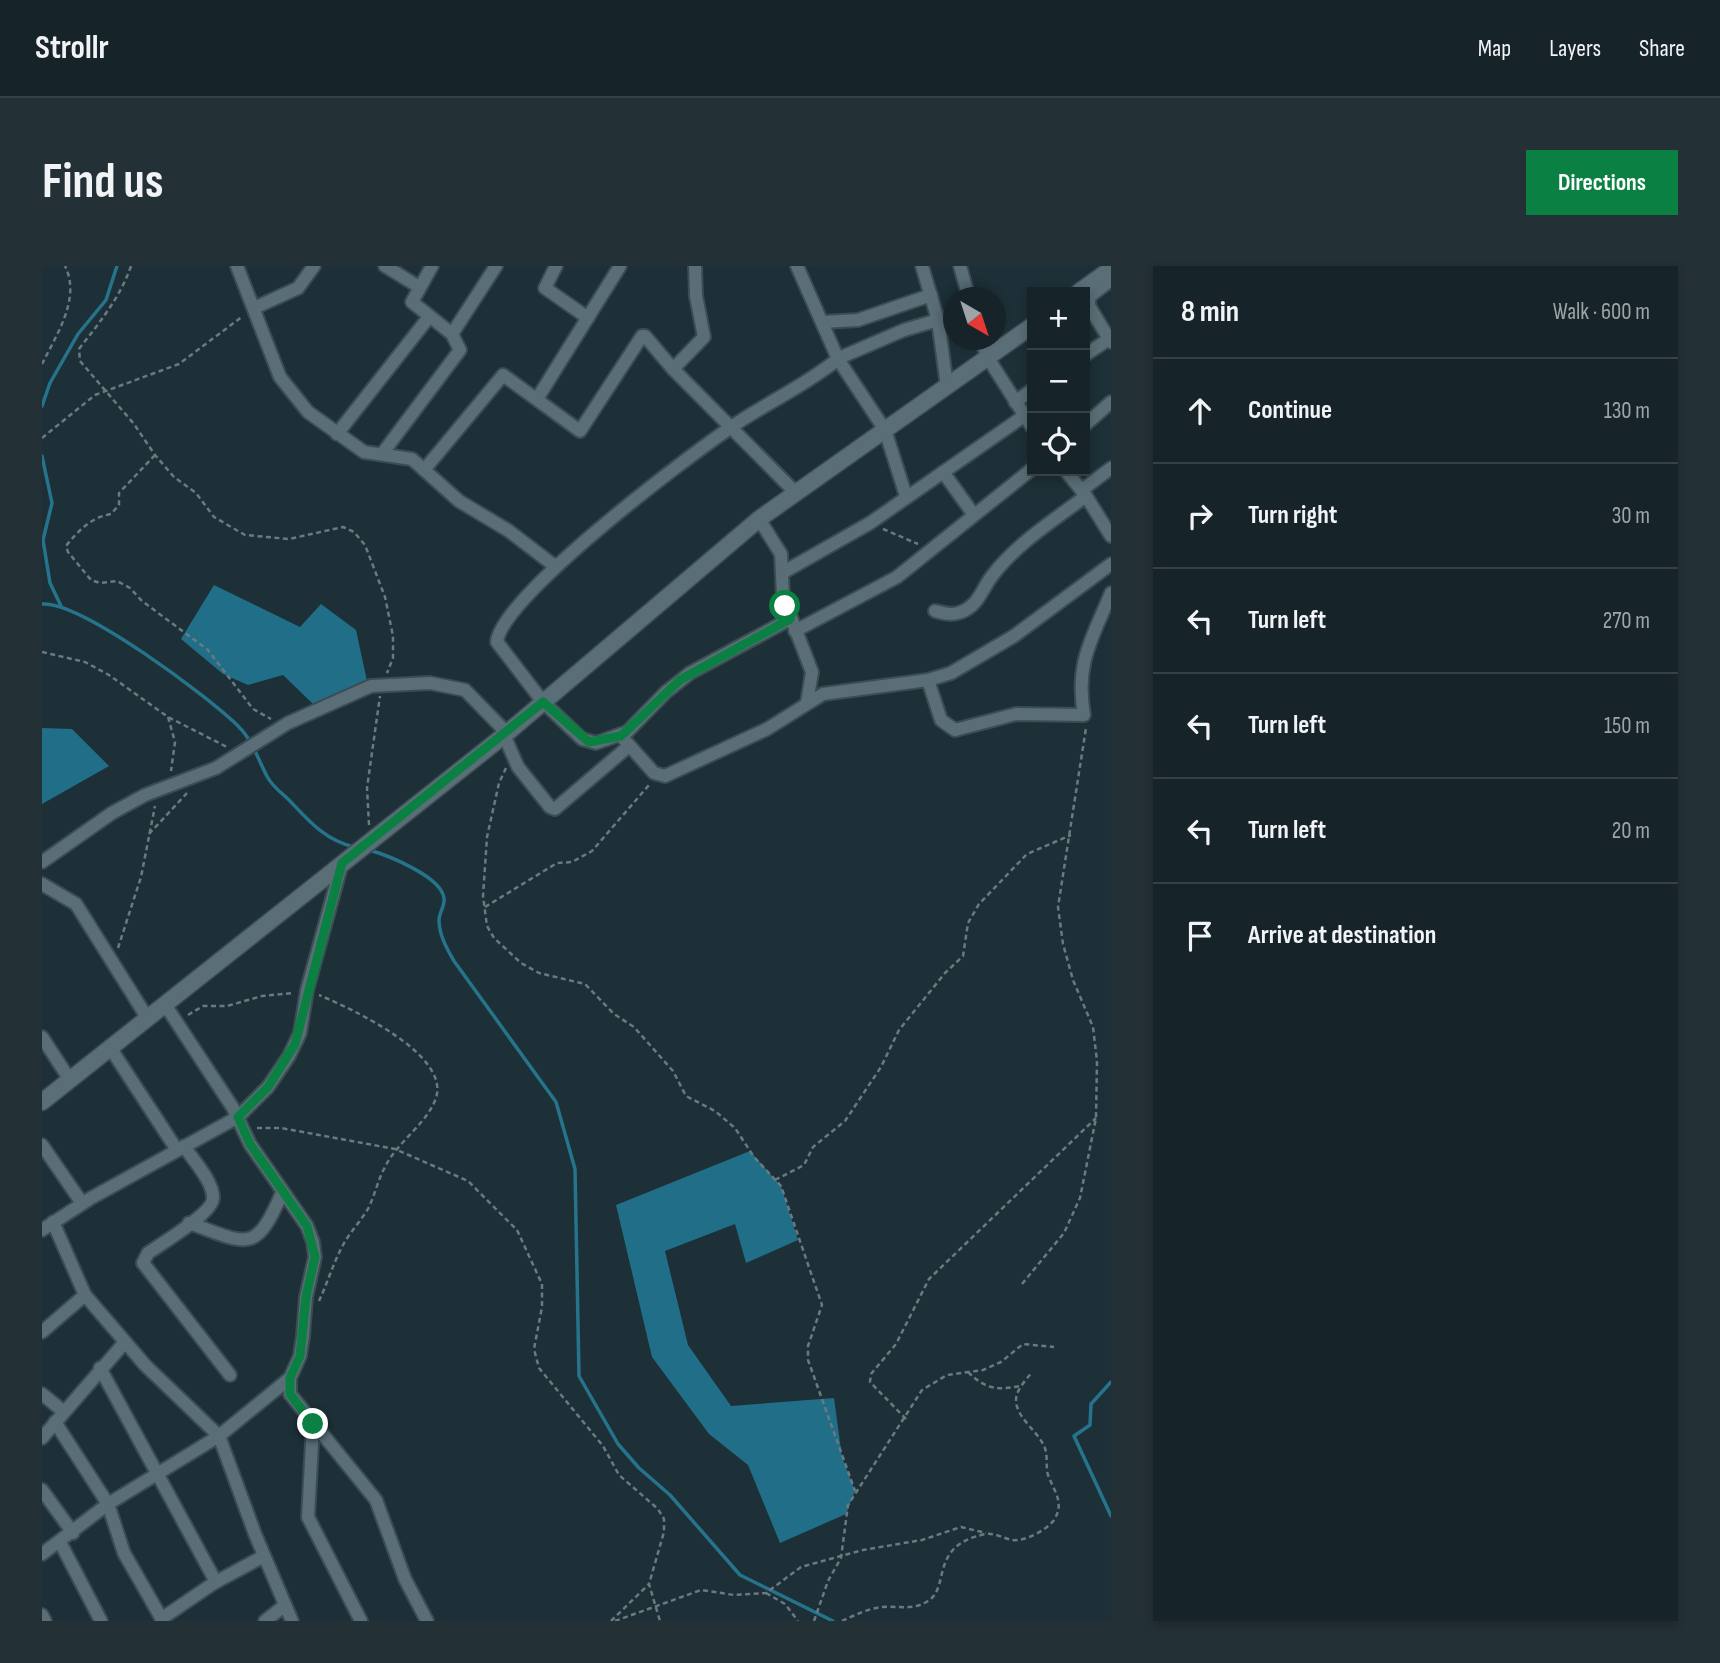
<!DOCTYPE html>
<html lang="en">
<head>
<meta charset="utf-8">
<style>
	body { margin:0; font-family:"Sofia Sans Condensed",sans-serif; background:#233035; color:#f1f3f6 }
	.controls { position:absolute; right:21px; top:21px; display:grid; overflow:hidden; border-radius:0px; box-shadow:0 4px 10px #0003 }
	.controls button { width:63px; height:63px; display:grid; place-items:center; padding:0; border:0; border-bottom:2px solid #354146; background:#162429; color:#f1f3f6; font:35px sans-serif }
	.compass { position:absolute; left:901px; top:21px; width:63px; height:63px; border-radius:50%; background:#162429; box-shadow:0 4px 10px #0003; rotate:141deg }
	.stop { position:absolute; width:21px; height:21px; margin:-16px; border:5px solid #0b8043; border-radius:50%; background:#fff }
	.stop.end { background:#0b8043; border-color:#fff; box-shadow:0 2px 7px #0008 }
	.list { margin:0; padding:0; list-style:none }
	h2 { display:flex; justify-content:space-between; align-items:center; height:91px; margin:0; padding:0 28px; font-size:30px }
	h2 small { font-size:23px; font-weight:400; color:#9ea4a8 }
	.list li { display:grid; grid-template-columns:46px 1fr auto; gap:21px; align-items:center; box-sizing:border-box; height:105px; padding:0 28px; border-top:2px solid #354146 }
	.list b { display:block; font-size:26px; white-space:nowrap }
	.list em { font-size:23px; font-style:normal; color:#9ea4a8 }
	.icon { flex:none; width:38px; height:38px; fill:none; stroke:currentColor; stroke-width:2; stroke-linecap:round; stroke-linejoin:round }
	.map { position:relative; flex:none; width:1069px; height:1355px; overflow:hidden; border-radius:0px }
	header { display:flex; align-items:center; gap:42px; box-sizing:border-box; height:98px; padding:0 35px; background:#162429; border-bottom:2px solid #354146 }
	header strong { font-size:33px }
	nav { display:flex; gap:38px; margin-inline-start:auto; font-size:24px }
	.intro { display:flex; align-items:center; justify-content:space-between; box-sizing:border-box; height:168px; padding:0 42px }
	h1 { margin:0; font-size:49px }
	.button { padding:18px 32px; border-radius:0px; background:#0b8043; color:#fff; font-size:24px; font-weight:700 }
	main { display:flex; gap:42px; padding:0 42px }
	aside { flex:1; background:#162429; border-radius:0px; box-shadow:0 4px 10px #0003 }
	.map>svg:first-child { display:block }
	.forest { fill:#206e87 }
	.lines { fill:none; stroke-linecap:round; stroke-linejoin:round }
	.stream { stroke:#26738c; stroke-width:3.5 }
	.minor-casing { stroke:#3b4c52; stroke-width:16 }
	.tertiary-casing { stroke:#3b4c52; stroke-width:19 }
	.path { stroke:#6a7a80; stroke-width:2.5; stroke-dasharray:5 3.5; stroke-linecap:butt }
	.minor { stroke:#596e76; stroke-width:12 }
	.tertiary { stroke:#596e76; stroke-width:16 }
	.route { stroke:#0b8043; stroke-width:9 }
</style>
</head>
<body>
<header>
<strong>Strollr</strong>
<nav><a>Map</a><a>Layers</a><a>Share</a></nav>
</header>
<div class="intro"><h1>Find us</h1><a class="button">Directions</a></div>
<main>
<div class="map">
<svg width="1069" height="1355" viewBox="0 0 1069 1355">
	<rect width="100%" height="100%" fill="#1d3037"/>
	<!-- forest -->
	<g class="forest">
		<polygon points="172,319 258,361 279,338 314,364 325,415 271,438 241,409 206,419 181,408 139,373"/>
		<polygon points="0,462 30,463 67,500 0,538"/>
		<polygon points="708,885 739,920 756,974 704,997 693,958 623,985 646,1079 689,1140 792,1132 800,1191 813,1225 804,1248 738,1277 706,1199 667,1168 610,1091 574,939"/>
	</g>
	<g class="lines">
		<!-- stream -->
		<g class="stream">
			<polyline points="0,140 8,117 36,68 64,34 75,0"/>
			<polyline points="0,190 10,237 1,274 8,317 19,340"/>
			<path d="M0 338C39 335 167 431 197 461 211 475 217 496 226 512 231 521 241 528 248 535 268 556 283 574 312 581"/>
			<path d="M327 584C345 589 401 611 402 633 403 640 397 647 397 654 397 669 405 683 412 695L514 836 533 903 537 1110 576 1178 597 1202 628 1229 698 1309 791 1355"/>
			<polyline points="1069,1116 1049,1138 1048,1159 1032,1170 1069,1250"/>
		</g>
		<!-- minor casing -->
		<g class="minor-casing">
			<g id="minor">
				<polyline points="195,0 238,111 266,146 322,186 370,193 417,235 467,265 510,298 516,299"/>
				<polyline points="343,0 377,21"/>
				<polyline points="514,0 503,22 546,52"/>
				<polyline points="653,0 654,30 662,71 631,103 753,226"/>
				<polyline points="880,0 896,54 905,120"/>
				<polyline points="918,0 927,32"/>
				<polyline points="1069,14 1047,31 1047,40 1069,76"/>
				<polyline points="212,42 256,22 272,0"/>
				<polyline points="781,56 816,54 889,29"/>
				<polyline points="410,68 454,0"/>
				<polyline points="939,74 946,92 990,161"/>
				<polyline points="1043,89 1067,73"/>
				<polyline points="797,92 862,64 896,54"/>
				<polyline points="796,93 843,164 864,230"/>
				<polyline points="495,133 578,0"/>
				<polyline points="973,136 990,124"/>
				<polyline points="1043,159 1069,136"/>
				<polyline points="295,168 387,51"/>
				<polyline points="340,188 418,84 410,68 370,36 390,0"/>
				<polyline points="382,204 461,109 538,165 600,70 603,70 631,103"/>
				<polyline points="1024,205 1044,230 1069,270"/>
				<polyline points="901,206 932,249"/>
				<polyline points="1040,224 1069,202"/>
				<polyline points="717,253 739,288 741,331 770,406 765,437"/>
				<polyline points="740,307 828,257 982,150"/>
				<path d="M893 345C901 347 910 350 919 346 936 340 940 323 950 310 974 278 1012 254 1044 230"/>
				<path d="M748 353 648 407 624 426 585 466 554 477 540 473 501 436 455 376C458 332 645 191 688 162 722 138 763 120 796 93L755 0"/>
				<polyline points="753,365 855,311 990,203"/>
				<path d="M886 414 899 454 913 464 974 448 1042 449C1033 397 1050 373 1069 327"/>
				<polyline points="462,469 476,501 508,541 513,543 587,480"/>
				<polyline points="579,470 612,507 623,510 725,463 781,428 886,414 909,407 972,370 1069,298"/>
				<polyline points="0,596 70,547 103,529 174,502 246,457 329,420 388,417 423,424 465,467"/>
				<polyline points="0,618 34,638 106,753"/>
				<polyline points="124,740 191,842 208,878 265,960 271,976 273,991 264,1031 261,1070 258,1090 248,1112 248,1128 334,1234 363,1313 385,1355"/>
				<polyline points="0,771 28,814"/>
				<polyline points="69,783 135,884"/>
				<polyline points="0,879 40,937"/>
				<path d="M142 880C151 894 171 915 171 932 171 947 119 978 106 987L101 997 188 1109"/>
				<polyline points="11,956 43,1029 103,1099 177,1170 213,1268 250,1355"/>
				<path d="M147 957C206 978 213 989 240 927"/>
				<polyline points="0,964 49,932 196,851 226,821 247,790 258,767 265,724 300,597"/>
				<polyline points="0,1066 43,1029"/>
				<polyline points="58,1102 174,1316"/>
				<polyline points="0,1128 21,1145"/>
				<polyline points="13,1156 66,1238 82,1287 121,1355"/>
				<polyline points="271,1158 266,1251 319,1355"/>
				<polyline points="0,1172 83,1076"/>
				<polyline points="0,1224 31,1267"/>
				<polyline points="18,1276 59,1355"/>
				<polyline points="0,1288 66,1238 177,1170 248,1112"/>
				<polyline points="0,1349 3,1355"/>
				<polyline points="119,1353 172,1317 222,1290"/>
				<polyline points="223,1355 242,1340"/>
			</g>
		</g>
		<!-- tertiary casing -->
		<g class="tertiary-casing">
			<g id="tertiary">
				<polyline points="1037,26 1069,3"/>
				<polyline points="0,836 465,467 717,253 990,60"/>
			</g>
		</g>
		<!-- path -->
		<g class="path">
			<path d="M89 0C78 32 57 57 37 83L38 95 92 158 113 189 132 211 154 227 172 251 203 269 247 273 301 261 312 266 323 279 343 331 351 370V392L345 407"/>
			<path d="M0 98C15 68 39 32 23 0"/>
			<polyline points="0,172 53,129 137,98 201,50"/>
			<path d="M113 189 77 227V239L69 248C48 252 37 264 24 280L26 286 49 314 58 317 75 315 88 322 100 335 166 384 211 443 229 453"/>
			<polyline points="841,263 876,278"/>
			<polyline points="0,386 43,396 67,409 126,451 185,481"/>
			<polyline points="126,451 133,476 129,505"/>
			<polyline points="464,502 457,517 445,571 441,630 445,660 452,672 479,697 497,707 543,718 572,748 592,761 631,805 644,830 673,845 693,862 712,891 739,920 780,1039 766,1080 766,1094 813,1225"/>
			<polyline points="327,559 325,522 338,430"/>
			<polyline points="107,568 145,527"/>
			<polyline points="443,641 515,597 530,596 550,585 607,519"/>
			<polyline points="76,682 99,611 113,540"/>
			<polyline points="146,749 161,740 185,740 220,730 251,727"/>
			<polyline points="215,862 239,862 353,883 426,915 475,964 500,1018 500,1041 492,1083 497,1102 561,1180 577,1209 616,1243 622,1253 622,1266 607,1318 618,1355"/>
			<polyline points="733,914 762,899 771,881 803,855 839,801 857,764 903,707 921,690 926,657 937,638 985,588 1029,569"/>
			<polyline points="980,1018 1022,967 1038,932 1054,852 1055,795 1051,761 1031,714 1021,678 1016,641 1044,462"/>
			<path d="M277 1035C285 1018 291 998 300 981 307 967 319 955 327 941 333 928 336 914 343 901 355 876 385 858 394 832 408 788 310 743 277 729"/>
			<path d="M926 1106C944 1124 956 1124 979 1120"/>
			<polyline points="864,1153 828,1116 829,1108 854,1078 887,1013 1054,852"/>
			<polyline points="724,1327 743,1338 756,1355"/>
			<polyline points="569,1355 607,1318"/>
			<polyline points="573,1355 659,1324 692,1329 724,1327 759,1301 821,1284 880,1274 919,1261 944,1267"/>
			<polyline points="772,1355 786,1315 799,1292 806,1239 880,1124 905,1109 941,1104 959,1096 981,1078 1012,1081"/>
			<path d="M800 1355C811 1350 823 1344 834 1342 852 1338 870 1346 886 1335 909 1321 886 1279 944 1268 953 1267 961 1272 970 1274 982 1276 1005 1264 1012 1254 1023 1237 1012 1225 1006 1209 1003 1198 1007 1188 1001 1178 994 1164 974 1151 974 1134 974 1124 984 1114 990 1106"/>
		</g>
		<!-- minor -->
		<use href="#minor" class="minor"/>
		<!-- tertiary -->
		<use href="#tertiary" class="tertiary"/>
	</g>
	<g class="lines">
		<!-- route -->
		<polyline class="route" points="271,1158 248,1128 248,1112 258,1090 264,1031 273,991 265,960 208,878 196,851 226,821 253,778 300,597 501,436 547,476 579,470 638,414 748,353 743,340"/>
	</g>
</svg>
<div class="controls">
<button>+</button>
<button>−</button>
<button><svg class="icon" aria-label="locate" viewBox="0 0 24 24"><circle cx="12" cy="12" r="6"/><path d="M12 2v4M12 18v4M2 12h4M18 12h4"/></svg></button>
</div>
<svg class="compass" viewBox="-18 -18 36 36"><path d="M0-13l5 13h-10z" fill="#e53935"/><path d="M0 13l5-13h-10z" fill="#9ea4a8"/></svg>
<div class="stop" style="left:743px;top:340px"></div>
<div class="stop end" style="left:271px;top:1158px"></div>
</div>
<aside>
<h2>8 min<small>Walk · 600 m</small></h2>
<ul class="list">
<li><svg class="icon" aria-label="ahead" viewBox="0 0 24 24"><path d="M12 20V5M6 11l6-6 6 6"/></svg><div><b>Continue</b></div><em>130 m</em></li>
<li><svg class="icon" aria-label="right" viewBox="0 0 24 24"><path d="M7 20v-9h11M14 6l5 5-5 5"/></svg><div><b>Turn right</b></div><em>30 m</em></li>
<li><svg class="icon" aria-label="left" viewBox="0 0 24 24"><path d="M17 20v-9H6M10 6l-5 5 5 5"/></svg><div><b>Turn left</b></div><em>270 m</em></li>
<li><svg class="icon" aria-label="left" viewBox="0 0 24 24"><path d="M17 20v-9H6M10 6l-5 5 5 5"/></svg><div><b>Turn left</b></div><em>150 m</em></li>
<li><svg class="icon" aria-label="left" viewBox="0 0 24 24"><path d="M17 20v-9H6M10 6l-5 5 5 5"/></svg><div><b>Turn left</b></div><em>20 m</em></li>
<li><svg class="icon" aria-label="arrive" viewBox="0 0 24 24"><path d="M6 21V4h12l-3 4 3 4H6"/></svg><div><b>Arrive at destination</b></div></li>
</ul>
</aside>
</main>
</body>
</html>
